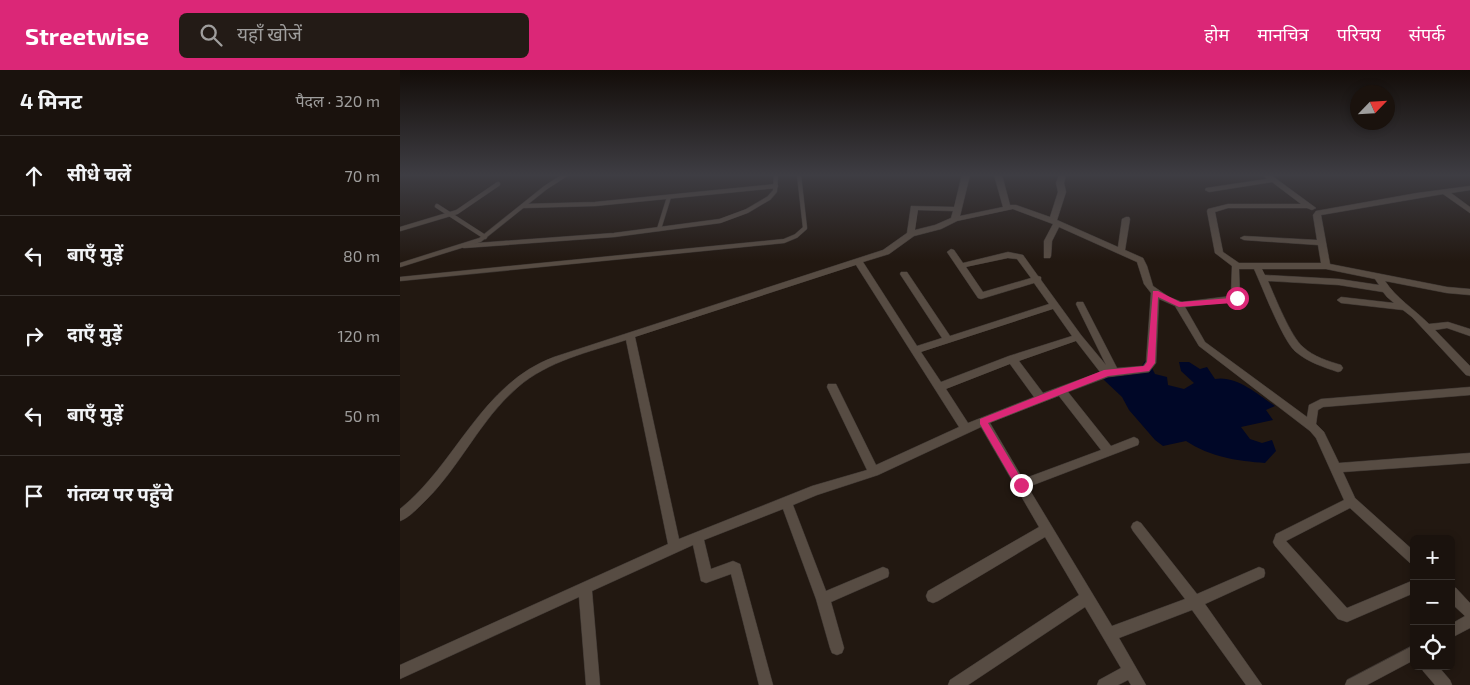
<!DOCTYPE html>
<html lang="hi">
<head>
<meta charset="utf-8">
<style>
	body { margin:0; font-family:"Exo 2","Noto Sans Devanagari",sans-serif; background:#231b16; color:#f1f3f6 }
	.controls { position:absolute; right:15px; bottom:15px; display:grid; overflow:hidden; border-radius:8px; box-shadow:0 2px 8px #0003 }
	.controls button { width:45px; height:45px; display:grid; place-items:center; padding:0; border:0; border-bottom:1px solid #38322e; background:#1a120d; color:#f1f3f6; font:25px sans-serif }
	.compass { position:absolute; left:950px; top:15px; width:45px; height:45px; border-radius:50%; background:#1a120d; box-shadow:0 2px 8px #0003; rotate:65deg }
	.stop { position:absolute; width:15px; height:15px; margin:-11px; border:4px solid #db2777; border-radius:50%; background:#fff }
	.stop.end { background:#db2777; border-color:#fff; box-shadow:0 1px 5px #0008 }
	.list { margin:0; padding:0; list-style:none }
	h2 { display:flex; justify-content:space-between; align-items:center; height:65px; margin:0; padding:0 20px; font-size:21px }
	h2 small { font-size:16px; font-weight:400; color:#9f9e9d }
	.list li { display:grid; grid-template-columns:32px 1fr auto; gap:15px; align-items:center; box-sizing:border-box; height:80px; padding:0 20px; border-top:1px solid #38322e }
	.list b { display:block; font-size:19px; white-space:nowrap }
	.list em { font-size:16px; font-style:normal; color:#9f9e9d }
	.icon { flex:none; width:28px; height:28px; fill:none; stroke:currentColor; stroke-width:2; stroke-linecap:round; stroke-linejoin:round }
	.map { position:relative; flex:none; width:1070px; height:615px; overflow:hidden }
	header { display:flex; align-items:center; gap:30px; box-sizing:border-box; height:70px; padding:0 25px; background:#db2777; color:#fff }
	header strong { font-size:24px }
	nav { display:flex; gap:28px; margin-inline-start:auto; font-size:18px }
	.search { width:350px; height:45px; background:#231b16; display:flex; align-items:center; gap:12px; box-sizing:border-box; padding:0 18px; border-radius:8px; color:#9f9e9d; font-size:19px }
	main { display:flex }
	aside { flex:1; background:#1a120d }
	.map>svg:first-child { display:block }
	.water { fill:#000727 }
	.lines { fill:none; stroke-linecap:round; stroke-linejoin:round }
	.lane-casing { stroke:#3c3531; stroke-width:5 }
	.street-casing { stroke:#3c3531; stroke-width:1 }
	.lane { stroke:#574c43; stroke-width:4 }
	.street { fill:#574c43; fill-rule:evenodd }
	.route { fill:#db2777 }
</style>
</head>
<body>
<header>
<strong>Streetwise</strong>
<div class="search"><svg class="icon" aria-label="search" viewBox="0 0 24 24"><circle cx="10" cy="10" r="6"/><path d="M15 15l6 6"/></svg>यहाँ खोजें</div>
<nav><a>होम</a><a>मानचित्र</a><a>परिचय</a><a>संपर्क</a></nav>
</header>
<main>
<aside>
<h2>4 मिनट<small>पैदल · 320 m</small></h2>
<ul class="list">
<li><svg class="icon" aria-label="ahead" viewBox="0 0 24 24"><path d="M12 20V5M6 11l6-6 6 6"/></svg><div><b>सीधे चलें</b></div><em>70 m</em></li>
<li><svg class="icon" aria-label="left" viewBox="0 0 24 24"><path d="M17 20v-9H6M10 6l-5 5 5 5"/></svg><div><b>बाएँ मुड़ें</b></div><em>80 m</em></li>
<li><svg class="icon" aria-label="right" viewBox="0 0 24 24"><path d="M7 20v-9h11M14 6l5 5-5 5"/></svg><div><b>दाएँ मुड़ें</b></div><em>120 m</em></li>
<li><svg class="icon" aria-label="left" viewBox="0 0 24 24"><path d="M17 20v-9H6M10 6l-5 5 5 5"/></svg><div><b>बाएँ मुड़ें</b></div><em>50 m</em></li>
<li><svg class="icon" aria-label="arrive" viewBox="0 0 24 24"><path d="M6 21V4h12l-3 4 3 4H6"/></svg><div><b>गंतव्य पर पहुँचे</b></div></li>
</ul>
</aside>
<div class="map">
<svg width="1070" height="615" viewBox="0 0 1070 615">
	<rect width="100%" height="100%" fill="#221811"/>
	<!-- water -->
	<path class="water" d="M747 288 755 304 767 307 768 315 784 319 794 313 781 301 779 292H789L800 299 807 297 815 309C836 305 859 325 875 336L866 340 873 350 841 357 850 369 862 373 872 370 876 381 865 393C838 391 810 387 786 371L763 376 755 370 729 340 722 327 704 310 701 303 741 297Z"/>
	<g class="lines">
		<!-- lane casing -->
		<g class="lane-casing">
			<g id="lane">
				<polyline points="37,136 85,167"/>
				<polyline points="123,136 195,134 376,116"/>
				<polyline points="0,159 57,142 98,114"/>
				<polyline points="259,159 269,127"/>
				<polyline points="64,176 214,165 320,151 347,141 369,128 375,121 376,105"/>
				<polyline points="0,195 80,170 145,118 165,105"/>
				<polyline points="0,209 384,171 396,166 405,158 399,105"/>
			</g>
		</g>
		<!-- street casing -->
		<g class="street-casing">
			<g id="street">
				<path d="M562 105H570L560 146 603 137 594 105H602L610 135H616L650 147 658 122 656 113 659 105H666L664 113 666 122 657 150 718 177 722 149 726 147H729L730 149 725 180 743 188 747 196 753 216 769 227 782 232 831 226 832 196 815 183 807 141 808 139 828 134H901L872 112 809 122 805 120 806 118 867 109 863 105H871L916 138 912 140 907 138H828L815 142 823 182 839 193H921L918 175 844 170 840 168 844 166 917 170 913 145 916 141 1017 123 1070 116V120L1051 123 1070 137V143L1043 124 921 145 930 194 1047 217 1070 219V225L1047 223 985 211C996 228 1014 239 1029 254L1048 252 1070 259V266L1047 258 1035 260 1070 296V306L1066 305 1012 247 1003 240 941 233 937 230 941 227 994 233 987 227 983 222 939 215 868 211C875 227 891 267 903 277 914 287 928 291 941 295L943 298 941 301 938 302C923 297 908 292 896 282 883 272 862 216 854 199H839L840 229 839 231 785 237 805 272 907 347 909 335 921 329 1070 317V325L923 337 918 340 916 354 924 362 939 393 1070 383V393L943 402 955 428 1014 481V495L1010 493 950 438 886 471 947 538 1014 510V523L947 552 938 549 875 476 873 472 876 464 944 430 916 368 910 361 799 276 775 236 759 229 756 293 749 302 708 307 668 322 711 376 734 367 738 369 739 372 738 375 628 417 712 556 785 529 733 461 731 457 733 453 737 451 741 453 797 524 859 497 864 499 865 503 864 507 805 534 862 615H846L792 540 719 568 746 615H731L728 610 718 615H697L699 610 721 598 685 537 568 615H548L550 610 679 525 645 467 538 531 533 533 528 531 526 526 528 521 639 457 581 357 478 405 417 425 393 435 426 521 483 497 488 499 489 503 488 507 431 532 444 578 442 583 437 585 432 583 430 578 416 529 383 439 304 470 311 499 333 491 340 494 373 615H359L331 504 306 513 301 511 293 475 192 521 200 615H186L179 527 0 609V595L268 474 226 270C189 282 148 291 118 317 79 350 59 400 21 435 15 441 8 448 0 451V439C57 393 81 314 154 287L483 180 507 163 511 136 554 137ZM613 139 653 154 644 171V188H650L651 186 652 171 659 157 737 192 744 214 751 223 746 292 743 296 717 298 683 232H677L676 234 706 295 681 265 641 210V207L638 206 623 185 608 182 563 193 554 180 551 179 547 182 578 228 581 229 634 213 649 234 550 266 507 202H501L500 204 542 268 517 276 463 192 489 184 514 166 541 159 557 151ZM518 140 553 141 551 148 535 155 515 160ZM608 188 617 189 631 208 583 222 566 197ZM456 195 559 357 476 395 436 314H428L427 317 467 400 412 416 279 469 235 267ZM862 199H926L975 209 979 215 939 209 865 205ZM653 239 672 266 609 286 541 312 521 282ZM676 271 700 302 643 323 619 291ZM610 294 634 327 568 353 546 319ZM659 326 701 380 623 409 590 353Z"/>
				<polygon points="1051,517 1056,518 1070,533 1070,558 1051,568 1051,554 1065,546 1051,533"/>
				<polygon points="1014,575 1014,590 967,615 945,615 947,610"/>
				<polygon points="1021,596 1038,596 1050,610 1052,615 1035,615 1023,601"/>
			</g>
		</g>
		<!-- lane -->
		<use href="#lane" class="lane"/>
		<!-- street -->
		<use href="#street" class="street"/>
	</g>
	<!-- sky -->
	<linearGradient id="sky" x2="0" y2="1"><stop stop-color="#130d09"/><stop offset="0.55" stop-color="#3e3d43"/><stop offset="1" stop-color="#3e3d43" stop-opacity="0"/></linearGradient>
	<rect width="1070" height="191" fill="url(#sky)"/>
	<!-- route -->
	<polygon class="route" points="753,221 758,221 780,232 831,228 837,225 841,228 833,233 779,237 758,227 755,293 749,301 708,306 588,353 625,415 621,419 617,418 580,354 580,349 704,300 744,296 747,292"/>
</svg>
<div class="controls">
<button>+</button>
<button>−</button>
<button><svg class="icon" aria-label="locate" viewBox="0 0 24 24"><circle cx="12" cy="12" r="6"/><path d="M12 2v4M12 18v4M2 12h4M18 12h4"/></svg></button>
</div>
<svg class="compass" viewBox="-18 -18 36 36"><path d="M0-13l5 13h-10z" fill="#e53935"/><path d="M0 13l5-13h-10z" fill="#9f9e9d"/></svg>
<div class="stop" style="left:837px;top:228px"></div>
<div class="stop end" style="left:621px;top:415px"></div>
</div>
</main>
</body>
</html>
